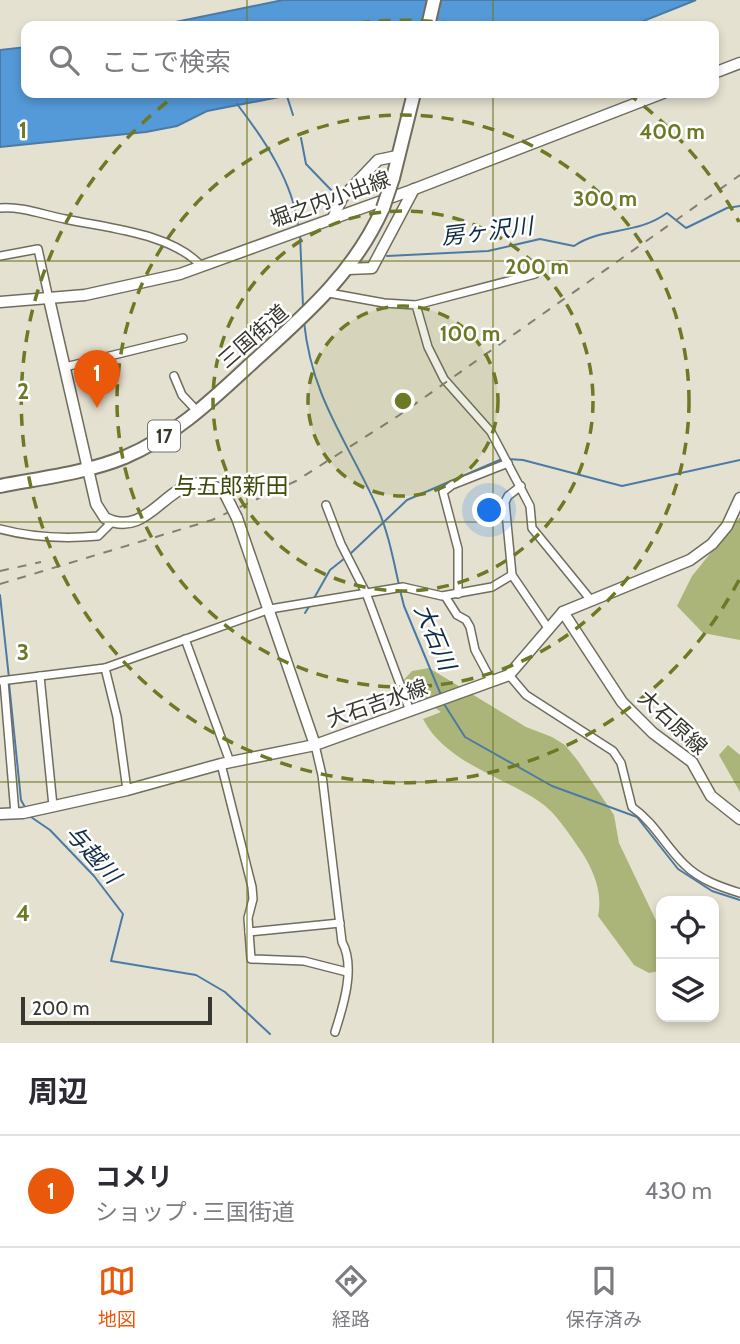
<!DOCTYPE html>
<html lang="ja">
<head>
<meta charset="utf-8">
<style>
	body { margin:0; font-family:Cabin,"Noto Sans JP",sans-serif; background:#f7f7f7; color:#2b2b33 }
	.controls { position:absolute; right:21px; bottom:21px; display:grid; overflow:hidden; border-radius:14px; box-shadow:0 4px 10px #0003 }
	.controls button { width:63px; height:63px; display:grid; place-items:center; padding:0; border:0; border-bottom:2px solid #e1e1e2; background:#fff; color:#2b2b33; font:35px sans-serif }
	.scale { position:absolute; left:21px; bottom:18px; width:191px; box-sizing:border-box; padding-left:7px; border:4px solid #37362f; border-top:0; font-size:19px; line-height:24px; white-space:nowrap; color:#37362f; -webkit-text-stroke:5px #fff; paint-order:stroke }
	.you { position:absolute; left:490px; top:511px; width:24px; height:24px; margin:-18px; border:5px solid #fff; border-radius:50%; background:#1a73e8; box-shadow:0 0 0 10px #1a73e833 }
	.badge { display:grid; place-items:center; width:46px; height:46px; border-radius:50%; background:#ea580c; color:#fff; font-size:23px; font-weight:700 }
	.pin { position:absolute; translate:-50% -58px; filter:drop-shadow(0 2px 4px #0008) }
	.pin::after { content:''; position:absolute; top:37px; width:24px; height:21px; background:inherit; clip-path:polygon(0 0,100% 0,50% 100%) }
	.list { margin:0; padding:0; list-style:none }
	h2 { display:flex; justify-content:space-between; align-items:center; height:91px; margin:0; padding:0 28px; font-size:30px }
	h2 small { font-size:23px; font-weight:400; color:#7c7c81 }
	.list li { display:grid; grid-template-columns:46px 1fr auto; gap:21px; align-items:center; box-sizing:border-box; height:112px; padding:0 28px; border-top:2px solid #e1e1e2 }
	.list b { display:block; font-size:26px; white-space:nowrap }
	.list p { margin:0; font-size:23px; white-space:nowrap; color:#7c7c81 }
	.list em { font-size:23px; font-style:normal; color:#7c7c81 }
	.icon { flex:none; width:38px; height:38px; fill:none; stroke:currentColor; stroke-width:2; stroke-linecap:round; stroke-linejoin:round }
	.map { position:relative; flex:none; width:740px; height:1043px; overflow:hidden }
	.search { position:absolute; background:#fff; box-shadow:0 4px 10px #0003; left:21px; right:21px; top:21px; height:77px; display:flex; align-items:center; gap:18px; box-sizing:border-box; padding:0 24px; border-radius:14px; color:#7c7c81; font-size:26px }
	.sheet { height:203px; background:#fff }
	nav { display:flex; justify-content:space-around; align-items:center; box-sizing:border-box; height:98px; border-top:2px solid #e1e1e2; background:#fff; font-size:19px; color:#7c7c81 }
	nav a { display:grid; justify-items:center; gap:4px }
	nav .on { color:#ea580c }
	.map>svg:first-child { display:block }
	.green { fill:#acb579 }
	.water { fill:#5499d8; stroke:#4b7ba5; stroke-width:2 }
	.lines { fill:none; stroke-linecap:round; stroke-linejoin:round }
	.stream { stroke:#4b7ba5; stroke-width:2 }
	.street-casing { stroke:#716d5e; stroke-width:10 }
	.secondary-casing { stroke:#716d5e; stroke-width:13 }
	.highway-casing { stroke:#716d5e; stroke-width:16 }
	.street { stroke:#fff; stroke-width:7 }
	.secondary { stroke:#fff; stroke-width:10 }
	.highway { stroke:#fff; stroke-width:12 }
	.rail { stroke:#828075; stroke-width:2; stroke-dasharray:9 9; stroke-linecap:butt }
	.secondary-bridge-casing { stroke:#716d5e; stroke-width:13; stroke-linecap:butt }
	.highway-bridge-casing { stroke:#716d5e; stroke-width:16; stroke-linecap:butt }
	.secondary-bridge { stroke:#fff; stroke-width:10 }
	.highway-bridge { stroke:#fff; stroke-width:12 }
	.grid { fill:none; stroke:#6d7925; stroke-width:2; stroke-opacity:0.55 }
	.ring { fill:none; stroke:#6d7925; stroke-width:3.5; stroke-dasharray:12 9 }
	.labels { text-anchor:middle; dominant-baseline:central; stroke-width:5; stroke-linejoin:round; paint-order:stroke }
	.shield { fill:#fff; stroke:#73726d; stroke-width:2 }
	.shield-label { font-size:19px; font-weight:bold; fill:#37362f }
	.street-label { font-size:21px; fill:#37362f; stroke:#fff }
	.water-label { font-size:23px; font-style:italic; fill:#0f2c46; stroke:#fff }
	.neighbourhood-label { font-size:23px; fill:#41490d; stroke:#fff }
	.grid-label { font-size:23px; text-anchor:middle; font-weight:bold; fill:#6d7925; stroke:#fff; stroke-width:5; stroke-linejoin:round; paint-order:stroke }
	.centre { fill:#6d7925; stroke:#fff; stroke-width:3.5 }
	.ring-label { font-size:21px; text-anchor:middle; font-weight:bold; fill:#6d7925; stroke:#fff; stroke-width:5; stroke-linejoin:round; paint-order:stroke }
</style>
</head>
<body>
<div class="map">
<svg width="740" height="1043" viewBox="0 0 740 1043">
	<rect width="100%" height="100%" fill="#e5e1d0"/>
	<!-- green -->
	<g class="green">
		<polygon points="740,517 740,640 703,633 677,606 692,576"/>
		<path d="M429 668 526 727 552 737 565 745 578 761 614 815 619 843 661 931 659 971 649 973 634 965 598 916C603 893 594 871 581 851 569 834 557 814 540 802 502 776 446 763 423 719L441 712 400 684 412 671Z"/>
		<polygon points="728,745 740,755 740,792 719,755"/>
	</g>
	<!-- water -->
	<g class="water">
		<polygon points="283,0 696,0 631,26 156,26"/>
		<polygon points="26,47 26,93 300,93 207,111 177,126 146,132 0,147 0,50"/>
	</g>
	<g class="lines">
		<!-- stream -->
		<g class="stream">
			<polyline points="286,93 293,115"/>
			<path d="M237 104C264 139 293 182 298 226"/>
			<polyline points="301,138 306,164 334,193"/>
			<polyline points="300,235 303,306"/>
			<path d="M387 256 488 251 540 239 574 246C601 227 637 235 667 213L686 228 727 208 740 206"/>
			<path d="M304 322C312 399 347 440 377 507 388 531 393 558 399 585"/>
			<polyline points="508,459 523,460 622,486 740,460"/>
			<polyline points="349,555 407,500 502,459"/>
			<polyline points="400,590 404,606 441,695"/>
			<polyline points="0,595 9,678"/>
			<polyline points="313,600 330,570 345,558"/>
			<polyline points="305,613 310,605"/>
			<polyline points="9,683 21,800 26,809"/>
			<polyline points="444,704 465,737 552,786 637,817 678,869 712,891 740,900"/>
			<polyline points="31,817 50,830 94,876 123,914 111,961 196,975 225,992 270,1034"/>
		</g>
		<!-- street casing -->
		<g class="street-casing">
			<g id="street">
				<path d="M0 208C21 206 44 215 65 219 106 228 173 233 202 267"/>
				<polyline points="0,256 38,249 49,299"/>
				<polyline points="329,293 384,303 416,305 428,347 444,379 491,432 530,506 532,528 590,599"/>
				<polyline points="416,305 535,274"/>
				<polyline points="65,367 183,338"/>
				<polyline points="174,376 182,395 198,412"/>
				<polyline points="521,486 508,496 505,502 512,575 548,628"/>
				<polyline points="326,505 341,544 366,593 410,711"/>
				<path d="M0 529C30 537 66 539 98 536L112 522"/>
				<polyline points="458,594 458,549 443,492 452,485 508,463"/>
				<polyline points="445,596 457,615 466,620 470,627 475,650 492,682"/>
				<polyline points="185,639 230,762"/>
				<polyline points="105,668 117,717 127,790"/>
				<path d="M509 675 526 695 613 751 621 763 632 807C655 823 665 846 685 865 700 880 721 887 740 893"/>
				<polyline points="40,676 53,806"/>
				<polyline points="0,681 105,668 270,609 403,587 442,596 492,587 512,575"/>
				<polyline points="4,681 15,814"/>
				<path d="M315 745 322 775 342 942C356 967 343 1007 335 1032"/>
				<polyline points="221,764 252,887 253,899 248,918 251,959 304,961 347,972"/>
				<polyline points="249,932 340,923"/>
			</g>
		</g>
		<!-- secondary casing -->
		<g class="secondary-casing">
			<g id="secondary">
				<polyline points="714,73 740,63"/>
				<polyline points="333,218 342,198 378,160 397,156"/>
				<polyline points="348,269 372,268 414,189"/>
				<path d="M49 299 96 504 105 518C154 544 173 456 224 492"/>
				<polyline points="0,302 85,295 180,274 412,190 663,93"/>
				<polyline points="237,518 315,745"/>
				<polyline points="563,612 622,702 653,733 692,762 711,796 740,819"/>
				<polyline points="0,814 23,813 127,790 221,764 315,745 509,675 563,612 690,560 712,544 727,526 740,498"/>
			</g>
		</g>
		<!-- highway casing -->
		<g class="highway-casing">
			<g id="highway">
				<polyline points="428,26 434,0"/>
				<polyline points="393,178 414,93"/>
				<path d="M0 486C41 478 86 473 125 457 175 436 214 398 253 362 305 315 354 273 383 208"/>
			</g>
		</g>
		<!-- street -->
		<use href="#street" class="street"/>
		<!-- secondary -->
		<use href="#secondary" class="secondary"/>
		<!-- highway -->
		<use href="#highway" class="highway"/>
		<!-- rail -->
		<g class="rail">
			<polyline points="0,571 41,562"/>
			<polyline points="0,584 212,520 296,481 398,416 740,175"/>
		</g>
		<!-- secondary-bridge casing -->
		<g class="secondary-bridge-casing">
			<polyline id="secondary-bridge" points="224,492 237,518"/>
		</g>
		<!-- highway-bridge casing -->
		<g class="highway-bridge-casing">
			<polyline id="highway-bridge" points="383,208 393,178"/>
		</g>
		<!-- secondary-bridge -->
		<use href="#secondary-bridge" class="secondary-bridge"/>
		<!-- highway-bridge -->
		<use href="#highway-bridge" class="highway-bridge"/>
	</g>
	<!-- grid -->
	<path class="grid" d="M247 0V26M493 0V26M247 93V1043M493 93V1043M0 261H740M0 522H740M0 782H740"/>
	<!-- distance rings -->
	<circle cx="403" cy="401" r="95" fill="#6d7925" fill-opacity=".12"/>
	<g class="ring">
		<circle cx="403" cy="401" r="95"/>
		<circle cx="403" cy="401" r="190"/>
		<circle cx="403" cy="401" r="286"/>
		<path d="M739 580A381 381 0 1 1 179 93M337 26A381 381 0 0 1 469 26M627 93A381 381 0 0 1 739 222"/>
	</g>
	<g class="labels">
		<!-- shield labels -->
		<rect class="shield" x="148" y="420.5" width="32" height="31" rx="5"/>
		<g class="shield-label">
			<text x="164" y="436">17</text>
		</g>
		<!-- street labels -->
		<g class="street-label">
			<text transform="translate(330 199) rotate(-20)">堀之内小出線</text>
			<text transform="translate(253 336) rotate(-41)">三国街道</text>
			<text transform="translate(377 703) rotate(-19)">大石吉水線</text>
			<text transform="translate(673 722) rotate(42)">大石原線</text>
		</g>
		<!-- water labels -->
		<g class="water-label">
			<text transform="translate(487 231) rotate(-7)">房ヶ沢川</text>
			<text transform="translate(435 637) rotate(67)">大石川</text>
			<text transform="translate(93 854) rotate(48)">与越川</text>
		</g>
		<!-- neighbourhood labels -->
		<g class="neighbourhood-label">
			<text x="231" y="486">与五郎新田</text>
		</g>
	</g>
	<g class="grid-label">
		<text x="23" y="138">1</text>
		<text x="23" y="399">2</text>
		<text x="23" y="660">3</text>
		<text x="23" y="921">4</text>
	</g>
	<circle cx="403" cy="401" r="10" class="centre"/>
	<g class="ring-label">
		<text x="672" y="139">400 m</text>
		<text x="605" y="206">300 m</text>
		<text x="537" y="274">200 m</text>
		<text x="470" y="341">100 m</text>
	</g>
</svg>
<div class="controls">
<button><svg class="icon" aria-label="locate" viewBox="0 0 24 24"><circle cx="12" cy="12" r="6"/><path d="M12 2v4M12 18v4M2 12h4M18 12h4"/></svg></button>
<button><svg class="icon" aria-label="layers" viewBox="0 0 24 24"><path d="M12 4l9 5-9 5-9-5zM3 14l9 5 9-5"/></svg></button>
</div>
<div class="scale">200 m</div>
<div class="you"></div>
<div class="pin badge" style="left:97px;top:408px">1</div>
<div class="search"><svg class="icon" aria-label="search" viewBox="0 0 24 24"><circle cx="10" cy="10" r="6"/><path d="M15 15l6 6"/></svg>ここで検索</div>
</div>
<section class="sheet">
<h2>周辺<small></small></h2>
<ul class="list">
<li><span class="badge">1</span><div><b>コメリ</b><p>ショップ · 三国街道</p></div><em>430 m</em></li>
</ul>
</section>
<nav>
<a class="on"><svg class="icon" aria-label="map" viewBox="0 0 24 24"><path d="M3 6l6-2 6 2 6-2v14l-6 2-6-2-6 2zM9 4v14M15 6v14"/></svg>地図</a>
<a><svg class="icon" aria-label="directions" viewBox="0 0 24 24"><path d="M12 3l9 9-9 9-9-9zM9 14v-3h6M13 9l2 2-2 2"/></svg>経路</a>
<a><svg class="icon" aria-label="saved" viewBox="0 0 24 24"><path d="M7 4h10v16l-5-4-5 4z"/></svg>保存済み</a>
</nav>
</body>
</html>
